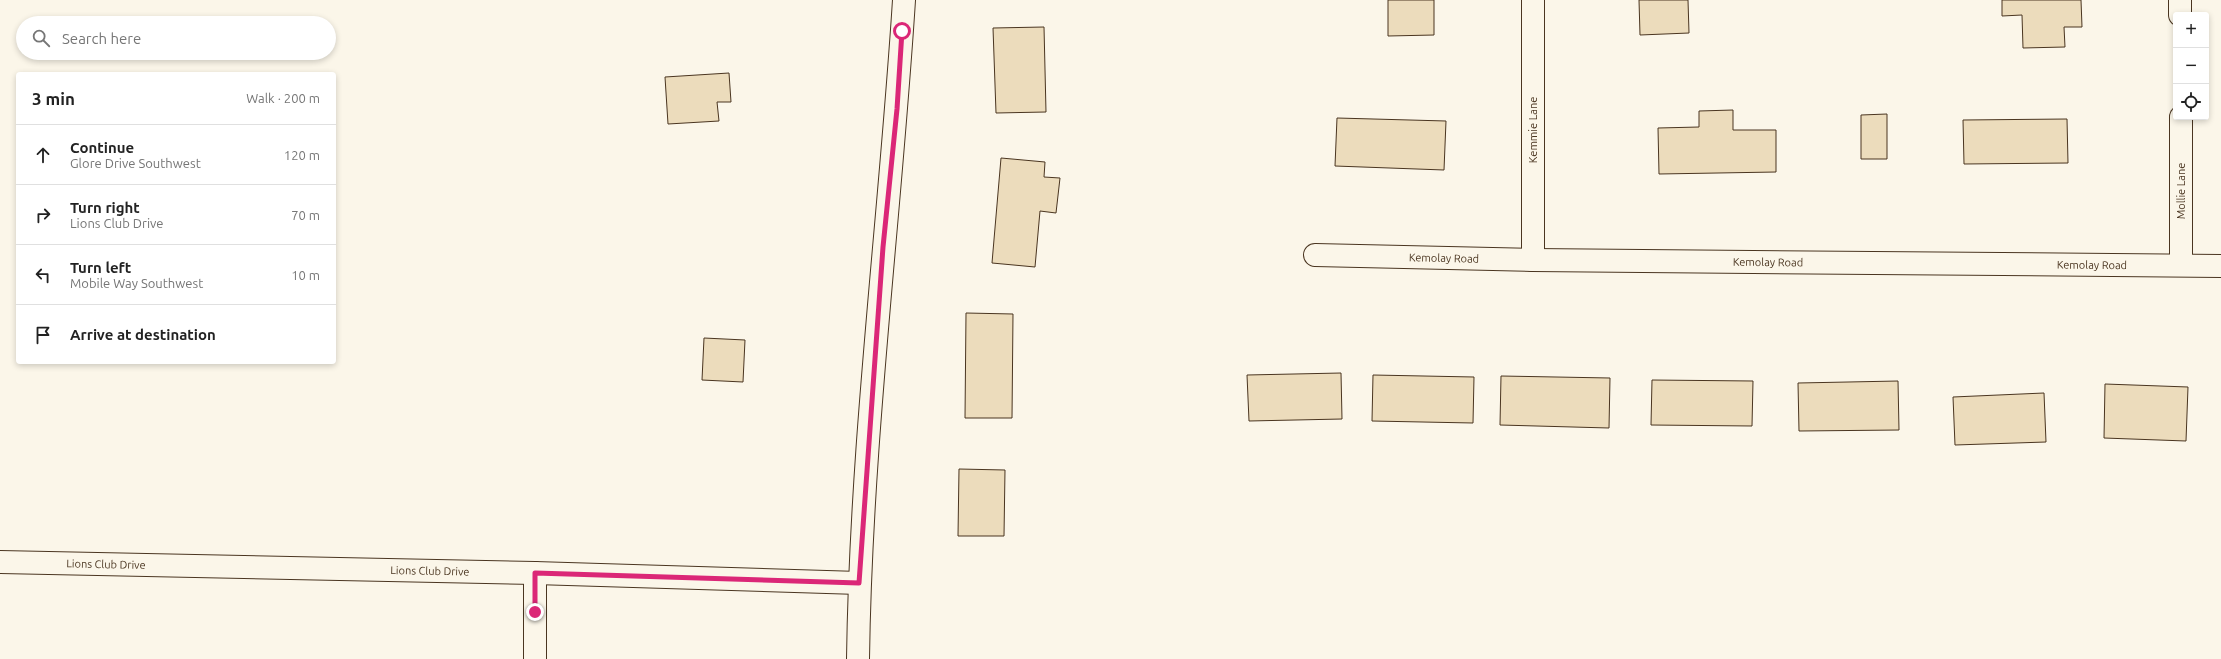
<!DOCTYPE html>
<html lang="en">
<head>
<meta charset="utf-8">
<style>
	body { margin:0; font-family:Ubuntu,sans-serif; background:#f2f2f2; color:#222 }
	.controls { position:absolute; right:12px; top:12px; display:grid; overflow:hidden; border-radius:4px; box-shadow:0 2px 6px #0003 }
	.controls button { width:36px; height:36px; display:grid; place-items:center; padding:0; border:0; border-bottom:1px solid #e0e0e0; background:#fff; color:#222; font:20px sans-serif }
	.stop { position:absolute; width:12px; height:12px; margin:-9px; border:3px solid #db2777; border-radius:50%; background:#fff }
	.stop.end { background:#db2777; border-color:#fff; box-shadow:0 1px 4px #0008 }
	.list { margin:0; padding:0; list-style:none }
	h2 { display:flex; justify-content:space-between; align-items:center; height:52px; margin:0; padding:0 16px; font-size:17px }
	h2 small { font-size:13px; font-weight:400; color:#767676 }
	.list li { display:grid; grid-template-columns:26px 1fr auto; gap:12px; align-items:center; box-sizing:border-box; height:60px; padding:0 16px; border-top:1px solid #e0e0e0 }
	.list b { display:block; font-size:15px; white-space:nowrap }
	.list p { margin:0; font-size:13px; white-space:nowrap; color:#767676 }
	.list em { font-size:13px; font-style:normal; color:#767676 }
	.icon { flex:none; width:22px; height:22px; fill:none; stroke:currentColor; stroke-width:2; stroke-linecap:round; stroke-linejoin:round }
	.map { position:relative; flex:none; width:2221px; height:659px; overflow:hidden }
	.search { position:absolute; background:#fff; box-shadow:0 2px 6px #0003; left:16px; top:16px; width:320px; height:44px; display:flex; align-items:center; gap:10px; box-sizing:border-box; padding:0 14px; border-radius:22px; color:#767676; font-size:15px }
	.panel { position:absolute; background:#fff; box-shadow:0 2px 6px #0003; left:16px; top:72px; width:320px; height:292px; border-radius:4px }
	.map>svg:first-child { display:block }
	.building { fill:#ecdcbc; stroke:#4a3520 }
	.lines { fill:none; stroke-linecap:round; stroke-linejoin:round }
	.minor-casing { stroke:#4a3520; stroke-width:24 }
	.minor { stroke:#fbf6e9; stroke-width:22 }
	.route { stroke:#db2777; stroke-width:5 }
	.labels { text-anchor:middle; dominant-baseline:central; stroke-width:3; stroke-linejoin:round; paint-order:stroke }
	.street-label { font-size:11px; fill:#4a3520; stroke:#fbf6e9 }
</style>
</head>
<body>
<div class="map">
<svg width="2221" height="659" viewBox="0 0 2221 659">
	<rect width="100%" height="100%" fill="#fbf6e9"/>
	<!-- building -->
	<g class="building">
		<polygon points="1388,0 1434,0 1434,35 1388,36"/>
		<polygon points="1639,0 1688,0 1689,33 1640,35"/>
		<polygon points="2002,0 2081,0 2082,27 2064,27 2065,47 2023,48 2022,15 2002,16"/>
		<polygon points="1044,27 1046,112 996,113 993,28"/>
		<polygon points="729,73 731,102 717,102 719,121 668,124 665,77"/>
		<polygon points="1733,110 1733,130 1776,130 1776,172 1659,174 1658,128 1699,127 1699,111"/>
		<polygon points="1887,114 1887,159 1861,159 1861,115"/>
		<polygon points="1337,118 1446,121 1444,170 1335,166"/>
		<polygon points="2067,119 2068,163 1964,164 1963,120"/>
		<polygon points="1001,158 1045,162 1044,177 1060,178 1056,213 1040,211 1035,267 992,263"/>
		<polygon points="966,313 1013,314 1012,418 965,418"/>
		<polygon points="704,338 745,340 743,382 702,380"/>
		<polygon points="1341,373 1342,419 1249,421 1247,375"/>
		<polygon points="1373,375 1474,377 1473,423 1372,421"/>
		<polygon points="1501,376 1610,378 1609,428 1500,425"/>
		<polygon points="1652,380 1753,381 1752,426 1651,425"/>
		<polygon points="1898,381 1899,430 1799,431 1798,383"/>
		<polygon points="2105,384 2188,387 2186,441 2104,438"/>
		<polygon points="2044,393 2046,442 1955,445 1953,397"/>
		<polygon points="959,469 1005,470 1004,536 958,536"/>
	</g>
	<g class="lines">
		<!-- minor casing -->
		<g class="minor-casing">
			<g id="minor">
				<polyline points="2180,0 2180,15"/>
				<polyline points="2181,117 2181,265"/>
				<path id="s1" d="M1315 255 1533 260 2221 266"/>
				<polyline points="1533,260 1533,0"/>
				<path id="s2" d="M0 562 535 573 859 583"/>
				<polyline points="535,659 535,573"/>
				<path d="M858 659C861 439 890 220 904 0"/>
			</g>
		</g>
		<!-- minor -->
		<use href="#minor" class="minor"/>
	</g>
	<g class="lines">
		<!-- route -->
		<polyline class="route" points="535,612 535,573 859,583 883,247 897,109 902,31"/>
	</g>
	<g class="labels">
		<!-- street labels -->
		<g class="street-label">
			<text transform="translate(1533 130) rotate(-90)">Kemmie Lane</text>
			<text transform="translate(2181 191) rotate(-90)">Mollie Lane</text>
			<text stroke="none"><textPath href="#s1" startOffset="129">Kemolay Road</textPath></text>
			<text stroke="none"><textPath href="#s1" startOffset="453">Kemolay Road</textPath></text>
			<text stroke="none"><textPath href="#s1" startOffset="777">Kemolay Road</textPath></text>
			<text stroke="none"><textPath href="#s2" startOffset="106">Lions Club Drive</textPath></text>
			<text stroke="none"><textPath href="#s2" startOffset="430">Lions Club Drive</textPath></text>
		</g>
	</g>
</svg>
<div class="controls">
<button>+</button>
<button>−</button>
<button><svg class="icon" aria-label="locate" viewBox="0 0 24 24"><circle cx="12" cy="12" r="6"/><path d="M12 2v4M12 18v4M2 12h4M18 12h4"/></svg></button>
</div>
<div class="stop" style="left:902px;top:31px"></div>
<div class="stop end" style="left:535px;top:612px"></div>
<div class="search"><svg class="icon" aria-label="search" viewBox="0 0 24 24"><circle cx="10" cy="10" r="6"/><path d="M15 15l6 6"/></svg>Search here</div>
<section class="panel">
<h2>3 min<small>Walk · 200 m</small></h2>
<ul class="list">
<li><svg class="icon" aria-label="ahead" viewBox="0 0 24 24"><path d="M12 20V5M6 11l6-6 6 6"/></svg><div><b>Continue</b><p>Glore Drive Southwest</p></div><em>120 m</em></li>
<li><svg class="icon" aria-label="right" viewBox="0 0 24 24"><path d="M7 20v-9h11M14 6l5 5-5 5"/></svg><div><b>Turn right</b><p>Lions Club Drive</p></div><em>70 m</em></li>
<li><svg class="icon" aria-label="left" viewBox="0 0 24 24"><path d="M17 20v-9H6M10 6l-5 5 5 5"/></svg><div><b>Turn left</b><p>Mobile Way Southwest</p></div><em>10 m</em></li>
<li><svg class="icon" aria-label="arrive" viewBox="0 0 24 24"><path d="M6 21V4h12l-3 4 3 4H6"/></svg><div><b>Arrive at destination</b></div></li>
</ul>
</section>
</div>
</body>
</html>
